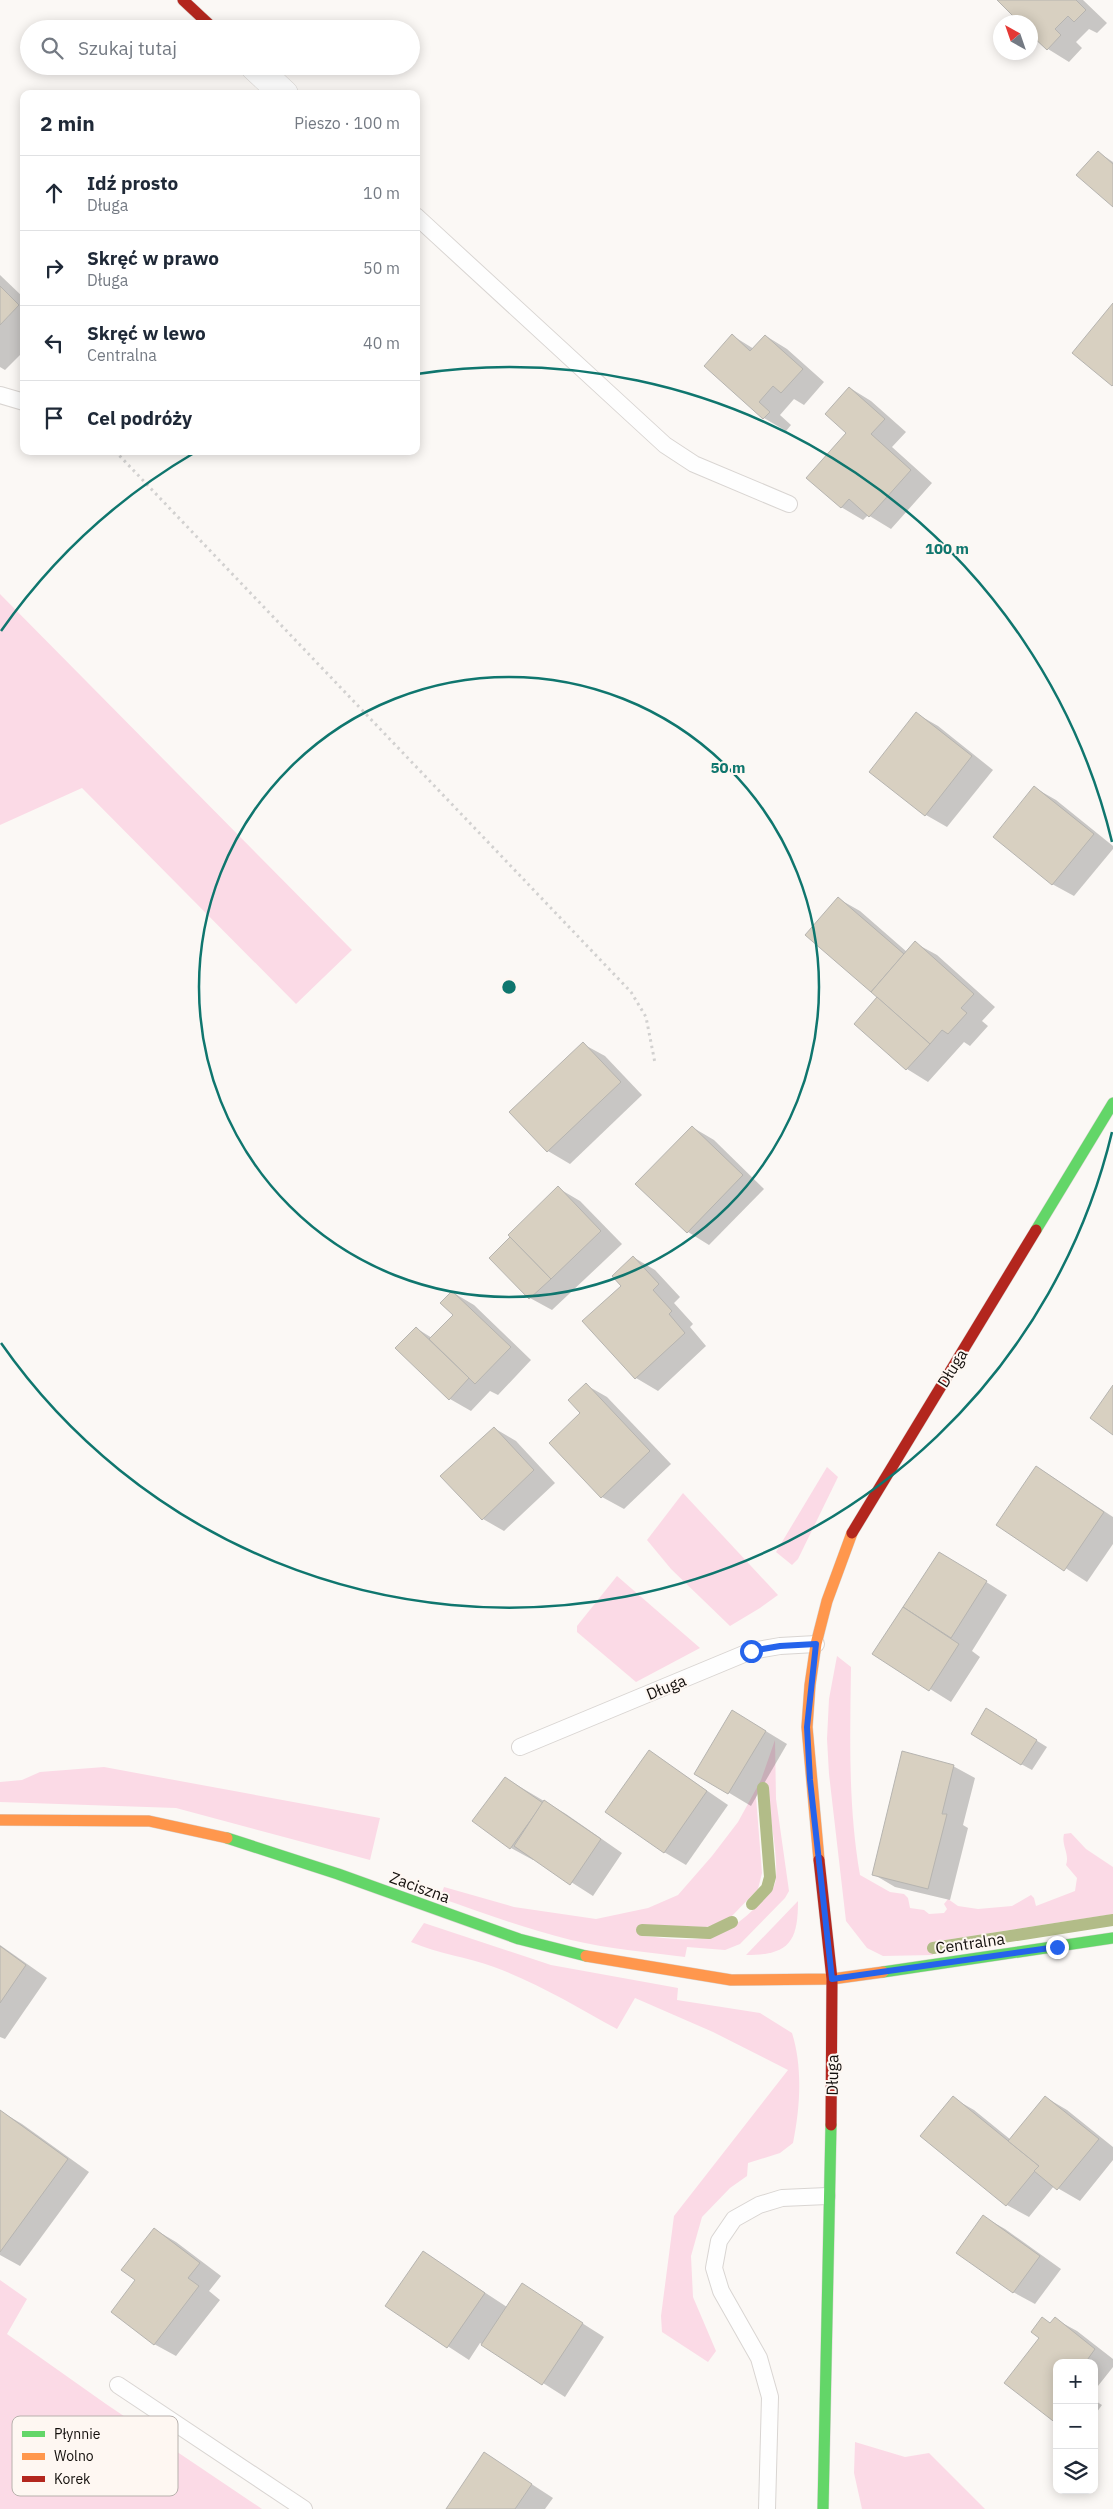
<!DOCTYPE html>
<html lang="pl">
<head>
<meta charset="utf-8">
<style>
	body { margin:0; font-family:"IBM Plex Sans",sans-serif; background:#f2f2f3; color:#1f2937 }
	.controls { position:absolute; right:15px; bottom:15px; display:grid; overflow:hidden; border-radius:10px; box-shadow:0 2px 12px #0003 }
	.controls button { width:45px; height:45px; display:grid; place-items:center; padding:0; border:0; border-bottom:1px solid #e0e1e3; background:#fff; color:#1f2937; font:25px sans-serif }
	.compass { position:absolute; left:993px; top:15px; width:45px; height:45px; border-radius:50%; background:#fff; box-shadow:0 2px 12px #0003; rotate:320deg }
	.stop { position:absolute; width:15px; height:15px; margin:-11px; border:4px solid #2563eb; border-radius:50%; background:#fff }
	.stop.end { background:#2563eb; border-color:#fff; box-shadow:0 1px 5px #0008 }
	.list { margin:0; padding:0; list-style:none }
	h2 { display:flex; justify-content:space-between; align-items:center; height:65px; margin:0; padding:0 20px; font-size:21px }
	h2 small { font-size:16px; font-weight:400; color:#747a83 }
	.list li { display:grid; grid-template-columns:32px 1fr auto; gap:15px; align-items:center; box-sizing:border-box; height:75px; padding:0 20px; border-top:1px solid #e0e1e3 }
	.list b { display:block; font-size:19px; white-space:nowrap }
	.list p { margin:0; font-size:16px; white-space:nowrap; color:#747a83 }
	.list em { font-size:16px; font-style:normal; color:#747a83 }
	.icon { flex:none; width:28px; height:28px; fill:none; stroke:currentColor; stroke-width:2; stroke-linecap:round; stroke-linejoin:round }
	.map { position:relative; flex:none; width:1113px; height:2509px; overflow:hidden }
	.search { position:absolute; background:#fff; box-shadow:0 2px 12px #0003; left:20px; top:20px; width:400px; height:55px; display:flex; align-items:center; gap:12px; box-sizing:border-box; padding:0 18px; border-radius:28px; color:#747a83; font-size:19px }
	.panel { position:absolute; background:#fff; box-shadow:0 2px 12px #0003; left:20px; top:90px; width:400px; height:365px; border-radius:10px }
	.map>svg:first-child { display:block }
	.green { fill:#fbdae6; fill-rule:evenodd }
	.shadow { fill:#0003 }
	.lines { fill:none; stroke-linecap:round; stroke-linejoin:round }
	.stream { stroke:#b2bc88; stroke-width:12 }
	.building { fill:#d8d0c1; stroke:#b6b4b0 }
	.lane-casing { stroke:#d9d5d2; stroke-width:18 }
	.street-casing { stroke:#d9d5d2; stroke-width:29 }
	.fast-casing { stroke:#d9d5d2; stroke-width:12 }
	.slow-casing { stroke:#d9d5d2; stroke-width:12 }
	.jam-casing { stroke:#d9d5d2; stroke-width:12 }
	.path { stroke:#d2d1d0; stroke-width:3; stroke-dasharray:2.5 4; stroke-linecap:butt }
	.lane { stroke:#fefefe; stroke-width:16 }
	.street { stroke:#fefefe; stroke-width:28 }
	.fast { stroke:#63d668; stroke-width:11 }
	.slow { stroke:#ff974d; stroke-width:11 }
	.jam { stroke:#b3261e; stroke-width:11 }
	.route { stroke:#2563eb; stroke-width:6 }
	.ring { fill:none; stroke:#0f766e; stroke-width:2.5 }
	.labels { text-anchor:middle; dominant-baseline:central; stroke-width:4; stroke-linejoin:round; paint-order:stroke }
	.street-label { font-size:16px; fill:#130f0c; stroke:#fef7f2 }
	.key { fill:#fef7f2; stroke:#b8b1ad; stroke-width:1 }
	.key-label { font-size:14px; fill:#130f0c }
	.centre { fill:#0f766e; stroke:#fef7f2; stroke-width:2.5 }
	.ring-label { font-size:15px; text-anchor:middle; font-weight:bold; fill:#0f766e; stroke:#fef7f2; stroke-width:4; stroke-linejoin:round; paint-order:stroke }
</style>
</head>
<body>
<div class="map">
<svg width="1113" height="2509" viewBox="0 0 1113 2509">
	<rect width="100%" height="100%" fill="#fbf8f5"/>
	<!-- green -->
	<g class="green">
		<polygon points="0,594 352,950 296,1004 82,788 0,825"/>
		<polygon points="827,1467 838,1477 798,1559 792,1565 776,1552"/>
		<polygon points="683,1493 778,1595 760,1608 730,1626 671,1569 647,1540"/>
		<polygon points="617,1576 700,1648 636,1682 577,1632 577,1626"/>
		<path d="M837 1656 851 1667C850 1737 848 1806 860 1875L890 1892 904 1894 908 1898 910 1908 924 1910 929 1914 944 1913 947 1909 944 1904 948 1899 958 1906 978 1909 1012 1906 1031 1895 1034 1898 1036 1906 1075 1891 1077 1878 1066 1865C1070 1854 1061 1845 1064 1834L1071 1833 1086 1849 1113 1867V1914L932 1942 933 1955 883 1956 867 1948 846 1921 829 1774 827 1739 829 1699Z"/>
		<path d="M775 1740 776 1799 789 1891 785 1898 740 1944 725 1950 687 1947 685 1957C647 1952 608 1949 571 1940 526 1929 483 1913 440 1898L444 1887 514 1907 596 1919 648 1908 678 1895 712 1856 738 1822 761 1780ZM760 1786 768 1791C769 1819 778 1849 776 1878 775 1891 765 1898 757 1906 715 1948 694 1940 641 1936L642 1925 706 1927 719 1923 730 1918 758 1889 762 1873 756 1797Z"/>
		<polygon points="104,1767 380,1818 370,1860 176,1808 0,1802 0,1782 22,1780 40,1772"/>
		<path d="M798 1901C798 1942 789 1955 746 1955Z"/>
		<path d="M424 1923 551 1965 678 1988 677 2000 760 2013 792 2033C803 2068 800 2108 793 2143L780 2153 748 2163 747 2176 730 2188 702 2217 691 2256 693 2297 716 2351 708 2362 662 2332 661 2316 674 2216 788 2070 713 2032 635 1998 617 2029C577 2007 538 1983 494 1967 467 1957 438 1954 411 1942Z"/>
		<polygon points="0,2280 27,2299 7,2334 106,2404 262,2509 0,2509"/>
		<polygon points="855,2442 905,2457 929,2453 985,2509 862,2509 854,2473"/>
	</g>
	<!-- shadow -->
	<g class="shadow">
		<polygon points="998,0 1083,0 1107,23 1097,33 1089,29 1076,42 1082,48 1069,62 1048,49 1030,22 1021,22"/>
		<polygon points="1098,152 1113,162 1113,206"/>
		<polygon points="0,275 24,298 24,351 5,370 0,367"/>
		<polygon points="733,336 754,349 766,336 787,349 824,382 804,405 794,399 780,415 791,425 786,431 764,418 706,366"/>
		<polygon points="850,388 871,401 906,432 892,447 932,483 891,529 868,515 863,520 841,507"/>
		<polygon points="917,714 938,726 993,770 947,827 926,815"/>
		<polygon points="1035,788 1056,800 1113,846 1113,849 1074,896 1052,884"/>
		<polygon points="839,899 860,911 907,952 915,943 937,955 995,1007 982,1021 988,1026 970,1046 964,1042 928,1082 907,1069"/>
		<polygon points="583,1044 605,1056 642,1095 570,1164 548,1151 511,1112"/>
		<polygon points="692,1127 714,1140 764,1189 709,1245 688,1232"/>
		<polygon points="558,1188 580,1201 622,1244 552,1310 530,1298 512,1237"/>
		<polygon points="633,1257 655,1270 680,1297 674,1303 693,1324 690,1327 706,1346 658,1391 636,1378 584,1321 623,1286"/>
		<polygon points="452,1292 474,1305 531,1360 498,1395 490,1391 471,1411 450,1399 416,1328 432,1338 454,1315"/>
		<polygon points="586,1385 607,1397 671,1464 624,1509 602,1497 582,1413"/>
		<polygon points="494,1428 516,1441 555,1483 504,1531 483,1519"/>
		<polygon points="1037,1467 1113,1517 1113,1544 1087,1582 998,1524"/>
		<polygon points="940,1553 1007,1595 972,1651 980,1657 951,1702 874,1654"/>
		<polygon points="997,1716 1047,1747 1032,1770 1021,1764"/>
		<polygon points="754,1724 787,1744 751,1806 696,1773"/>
		<polygon points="649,1751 728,1805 686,1865 664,1852"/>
		<polygon points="953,1766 975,1778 963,1825 968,1828 950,1900 895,1887 873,1874"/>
		<polygon points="505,1778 566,1814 622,1853 593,1896 535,1859 533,1860 511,1848"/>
		<polygon points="0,1945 47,1978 5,2039 0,2037"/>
		<polygon points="1045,2097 1067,2110 1113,2147 1113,2160 1080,2201 1054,2186 1029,2217 1007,2205 953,2098 974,2110 1011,2140"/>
		<polygon points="0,2111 22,2124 89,2172 20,2266 0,2255"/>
		<polygon points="984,2217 1005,2229 1061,2269 1035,2304 1013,2292"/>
		<polygon points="154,2229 176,2242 221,2276 209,2291 220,2300 176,2356 154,2344 137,2280"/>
		<polygon points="423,2252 507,2307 522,2285 604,2337 565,2397 480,2343 469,2360 386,2306"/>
		<polygon points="1055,2319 1077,2331 1113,2359 1113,2367 1094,2391 1094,2363 1057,2363 1051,2324"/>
		<polygon points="1094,2400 1102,2405 1094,2416"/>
		<polygon points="484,2453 553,2498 545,2509 448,2509"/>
	</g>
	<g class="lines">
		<!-- stream -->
		<g class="stream">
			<polyline points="752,1904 767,1888 770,1877 763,1788"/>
			<polyline points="642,1930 709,1933 732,1922"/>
			<polyline points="933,1948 1113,1920"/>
		</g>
	</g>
	<!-- building -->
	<g class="building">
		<polygon points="997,0 1076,0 1086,10 1074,22 1068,16 1055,29 1061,35 1047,50 1030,34 1030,22 1019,22"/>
		<polygon points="1098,151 1113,164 1113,207 1076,175"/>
		<polygon points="0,286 19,305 0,325"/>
		<polygon points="1113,303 1113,385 1112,386 1072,353"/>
		<polygon points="732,334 750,351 765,335 803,369 781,393 773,386 759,402 770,412 763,419 704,366"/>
		<polygon points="849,387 885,419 871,434 911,470 869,517 849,499 841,508 806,478 846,433 825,414"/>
		<polygon points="916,712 972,756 925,816 869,772"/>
		<polygon points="1034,786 1094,834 1052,885 993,837"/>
		<polygon points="838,897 904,954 871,992 805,935"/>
		<polygon points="915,941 974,994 961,1008 967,1013 948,1034 942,1030 930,1044 871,992"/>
		<polygon points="877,997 930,1044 906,1070 854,1024"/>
		<polygon points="583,1042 621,1082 547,1152 509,1112"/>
		<polygon points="692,1126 743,1175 687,1233 635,1184"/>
		<polygon points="558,1186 601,1231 551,1279 508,1235"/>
		<polygon points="510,1237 551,1279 529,1299 489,1258"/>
		<polygon points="633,1256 659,1284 653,1290 672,1311 669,1314 685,1333 635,1379 582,1321 621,1286 612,1276"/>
		<polygon points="452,1291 511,1347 475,1384 429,1339 453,1315 440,1303"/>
		<polygon points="416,1327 469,1378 449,1400 395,1348"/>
		<polygon points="586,1383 650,1451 601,1498 549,1443 580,1413 568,1400"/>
		<polygon points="1113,1385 1113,1435 1090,1418"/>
		<polygon points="494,1427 534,1470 482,1520 440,1476"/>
		<polygon points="1036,1466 1104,1512 1064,1571 996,1525"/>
		<polygon points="939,1552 987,1581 951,1638 903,1607"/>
		<polygon points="903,1607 959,1644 929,1691 872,1654"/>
		<polygon points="986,1708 1037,1740 1021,1765 971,1734"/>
		<polygon points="732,1710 766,1731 728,1794 694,1774"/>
		<polygon points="649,1750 707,1791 664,1853 605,1812"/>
		<polygon points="902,1751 954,1765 942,1814 947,1814 928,1889 872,1875"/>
		<polygon points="505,1777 543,1803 510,1849 472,1821"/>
		<polygon points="544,1800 601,1839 570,1885 514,1846"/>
		<polygon points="0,1946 26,1965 0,2003"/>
		<polygon points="953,2096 1039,2166 1006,2206 920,2136"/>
		<polygon points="1045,2096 1099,2139 1057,2190 1034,2171 1039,2166 1008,2141"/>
		<polygon points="0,2110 68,2159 0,2252"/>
		<polygon points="983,2215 1040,2256 1013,2293 956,2253"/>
		<polygon points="154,2228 200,2263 188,2278 199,2286 154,2345 111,2312 135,2280 121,2270"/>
		<polygon points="423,2251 485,2293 447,2348 385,2306"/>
		<polygon points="522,2283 583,2323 542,2385 481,2345"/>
		<polygon points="1042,2317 1050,2323 1055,2317 1095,2349 1085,2363 1057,2363 1057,2424 1004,2383 1039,2338 1031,2332"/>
		<polygon points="484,2452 532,2484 515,2509 446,2509"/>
	</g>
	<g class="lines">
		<!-- lane casing -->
		<g class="lane-casing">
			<g id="lane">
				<polyline points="416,216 665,445 694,464 789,504"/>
				<polyline points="0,395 24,402"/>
				<polyline points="520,1747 751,1651 780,1646 816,1644"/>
				<polyline points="118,2385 304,2509"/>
				<polyline points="767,2509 770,2397 759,2358 721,2291 714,2268 719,2241 734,2219 759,2205 782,2198 827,2196"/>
			</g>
		</g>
		<!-- street casing -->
		<g class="street-casing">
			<polyline id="street" points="254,66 284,94"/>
		</g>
		<!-- fast casing -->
		<g class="fast-casing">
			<g id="fast">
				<polyline points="1036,1230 1113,1103"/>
				<polyline points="227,1838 338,1874 519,1939 586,1956"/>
				<polyline points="883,1972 1113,1938"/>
				<polyline points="823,2509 831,2125"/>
			</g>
		</g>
		<!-- slow casing -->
		<g class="slow-casing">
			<g id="slow">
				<polyline points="0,1820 149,1821 227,1838"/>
				<polyline points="819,1860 807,1727 810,1685 816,1644 827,1601 852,1533"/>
				<polyline points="586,1956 731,1980 832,1979 883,1972"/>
			</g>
		</g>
		<!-- jam casing -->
		<g class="jam-casing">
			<g id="jam">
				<polyline points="183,0 214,29"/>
				<polyline points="852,1533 1036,1230"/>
				<polyline points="819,1860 832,1979 831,2125"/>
			</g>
		</g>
		<!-- path -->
		<polyline class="path" points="115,451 631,992 646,1017 655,1063"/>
		<!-- lane -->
		<use href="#lane" class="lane"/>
		<!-- street -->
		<use href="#street" class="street"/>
		<!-- fast -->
		<use href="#fast" class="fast"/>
		<!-- slow -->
		<use href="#slow" class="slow"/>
		<!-- jam -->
		<use href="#jam" class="jam"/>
	</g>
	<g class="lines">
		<!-- route -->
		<polyline class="route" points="751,1651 780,1646 816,1644 807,1727 810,1780 832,1979 1057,1947"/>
	</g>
	<!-- distance rings -->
	<g class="ring">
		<circle cx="509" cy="987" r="310"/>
		<path d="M1112 1132A620 620 0 0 1 1 1343M1 631A620 620 0 0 1 194 453M417 374A620 620 0 0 1 1112 842"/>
	</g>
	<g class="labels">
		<!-- street labels -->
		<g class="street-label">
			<text transform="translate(952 1368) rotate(-58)">Długa</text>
			<text transform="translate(666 1687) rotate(-22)">Długa</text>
			<text transform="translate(420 1887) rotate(20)">Zaciszna</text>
			<text transform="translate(970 1943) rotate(-8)">Centralna</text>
			<text transform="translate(832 2075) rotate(-89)">Długa</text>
		</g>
	</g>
	<!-- legend -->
	<rect x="12" y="2416" width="166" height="80" rx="8" class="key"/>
	<rect x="22" y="2431" width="23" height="6" fill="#63d668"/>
	<rect x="22" y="2453" width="23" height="7" fill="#ff974d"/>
	<rect x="22" y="2476" width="23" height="6" fill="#b3261e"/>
	<g class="key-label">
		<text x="54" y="2439">Płynnie</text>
		<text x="54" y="2461">Wolno</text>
		<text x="54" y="2484">Korek</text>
	</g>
	<circle cx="509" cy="987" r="8" class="centre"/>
	<g class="ring-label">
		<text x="947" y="554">100 m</text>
		<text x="728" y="773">50 m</text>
	</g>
</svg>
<div class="controls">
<button>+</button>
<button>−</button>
<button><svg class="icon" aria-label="layers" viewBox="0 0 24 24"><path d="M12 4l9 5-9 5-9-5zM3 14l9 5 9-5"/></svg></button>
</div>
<svg class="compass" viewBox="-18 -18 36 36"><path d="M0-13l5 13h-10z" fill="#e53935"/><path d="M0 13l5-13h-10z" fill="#747a83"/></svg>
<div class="stop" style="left:751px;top:1651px"></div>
<div class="stop end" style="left:1057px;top:1947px"></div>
<div class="search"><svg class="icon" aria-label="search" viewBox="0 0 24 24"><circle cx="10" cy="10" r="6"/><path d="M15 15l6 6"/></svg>Szukaj tutaj</div>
<section class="panel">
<h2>2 min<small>Pieszo · 100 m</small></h2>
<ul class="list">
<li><svg class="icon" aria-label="ahead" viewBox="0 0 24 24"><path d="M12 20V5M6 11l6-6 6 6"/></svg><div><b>Idź prosto</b><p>Długa</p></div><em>10 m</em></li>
<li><svg class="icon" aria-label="right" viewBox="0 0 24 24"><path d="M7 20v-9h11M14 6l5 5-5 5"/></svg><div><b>Skręć w prawo</b><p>Długa</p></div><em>50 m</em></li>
<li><svg class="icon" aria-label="left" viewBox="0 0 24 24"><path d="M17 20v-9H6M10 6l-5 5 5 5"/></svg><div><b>Skręć w lewo</b><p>Centralna</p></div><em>40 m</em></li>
<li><svg class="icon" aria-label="arrive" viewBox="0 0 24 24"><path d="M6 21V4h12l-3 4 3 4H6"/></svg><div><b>Cel podróży</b></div></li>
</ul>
</section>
</div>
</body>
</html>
